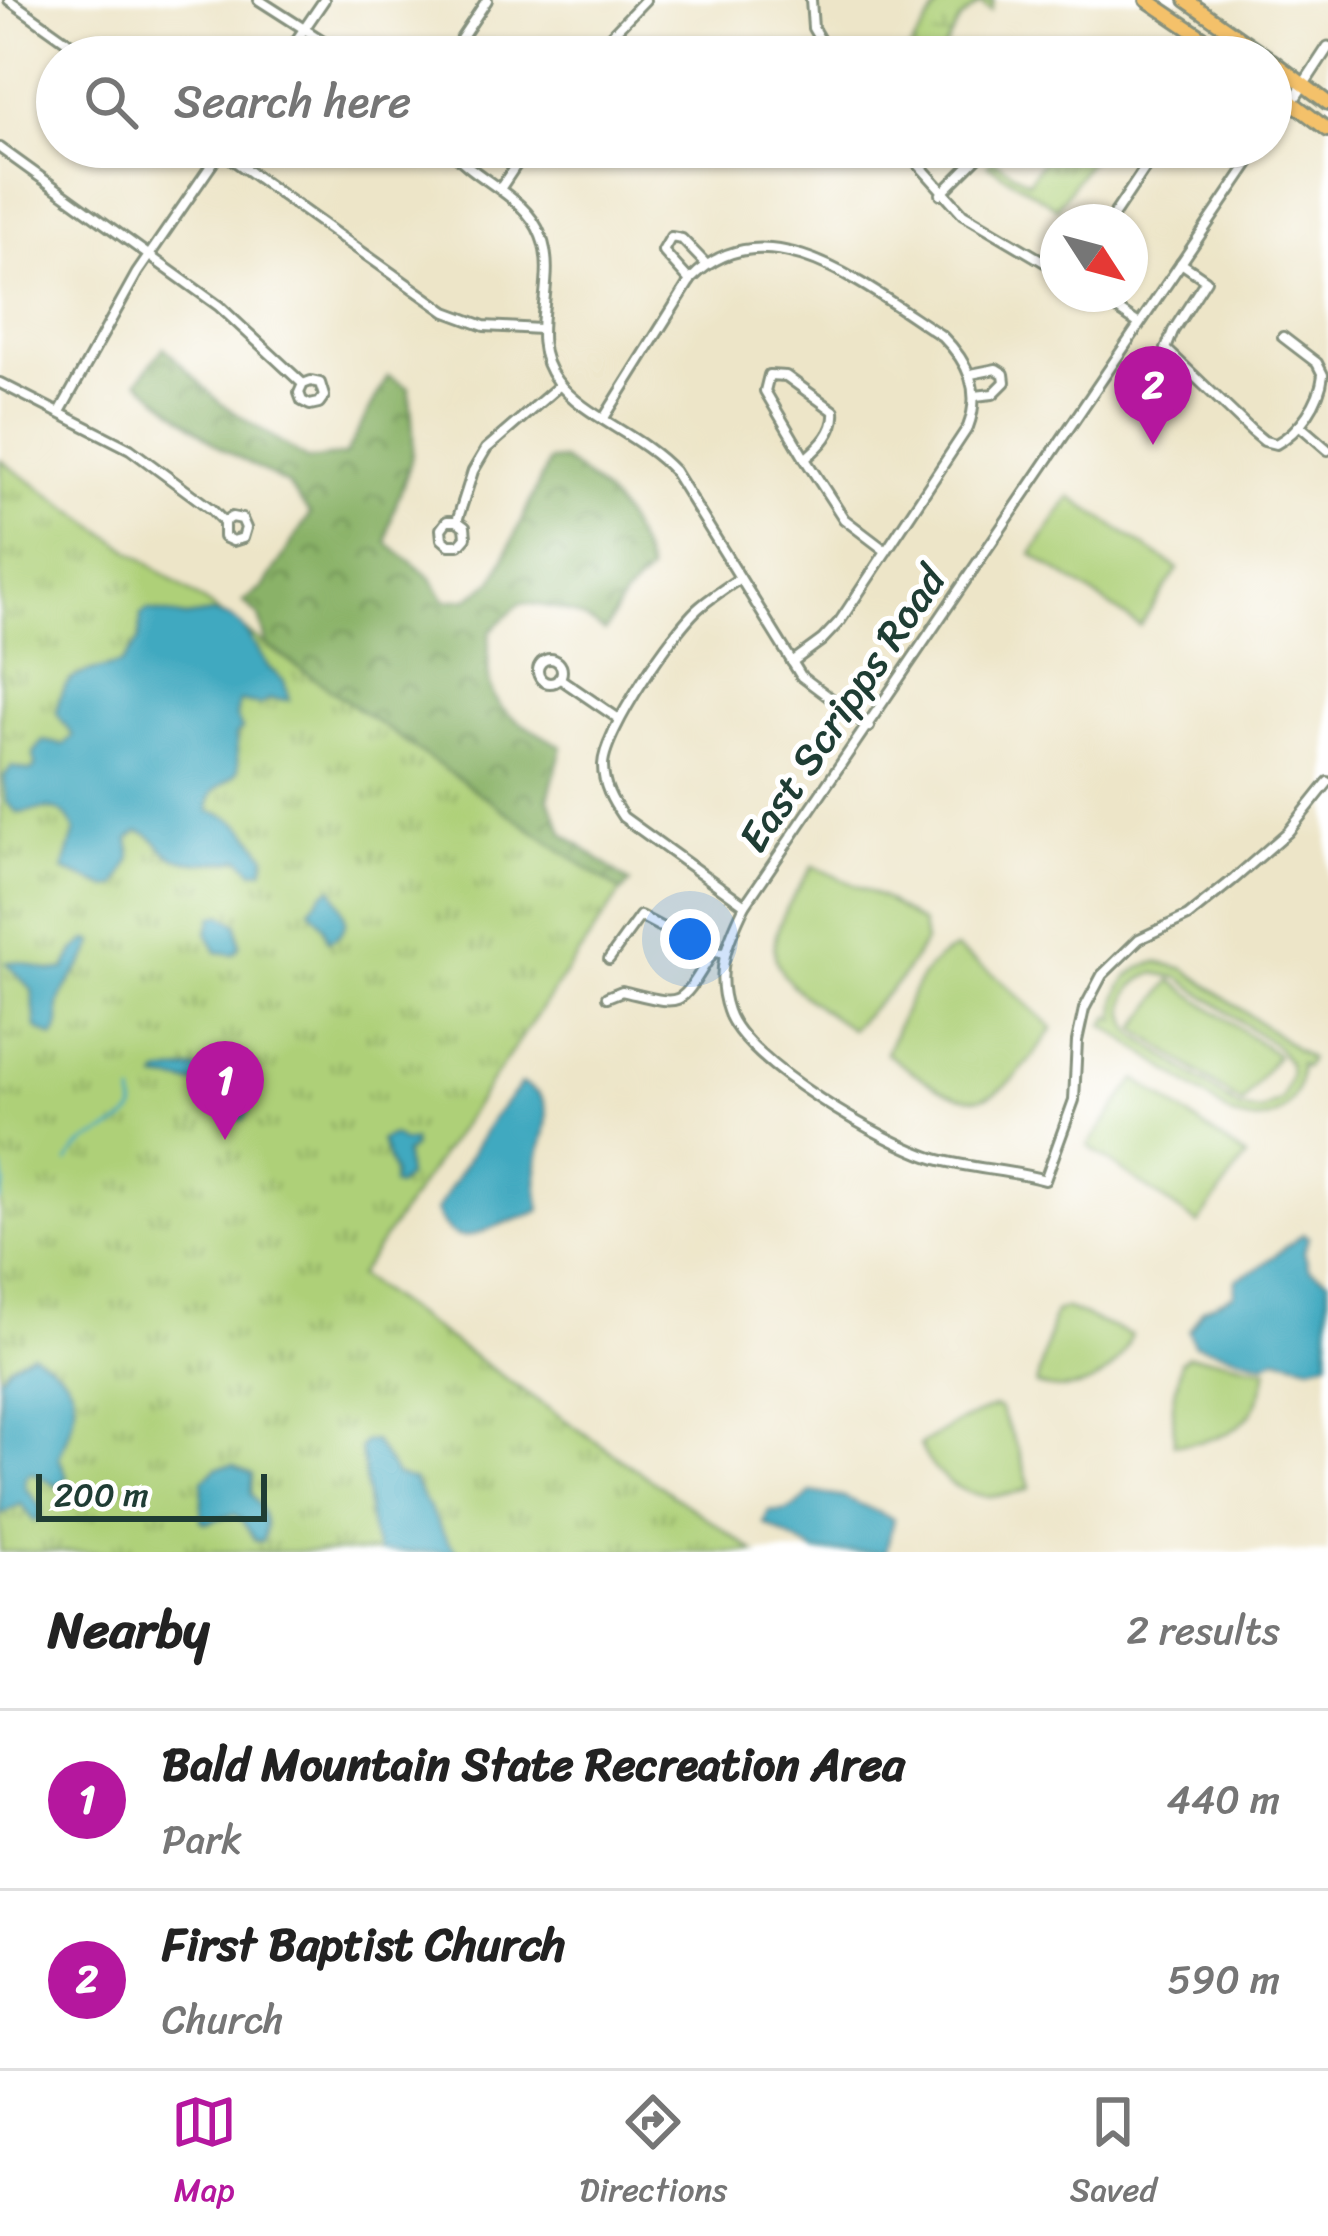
<!DOCTYPE html>
<html lang="en">
<head>
<meta charset="utf-8">
<style>
	body { margin:0; font-family:Sriracha,sans-serif; background:#f2f2f2; color:#222 }
	.compass { position:absolute; left:1040px; top:204px; width:108px; height:108px; border-radius:50%; background:#fff; box-shadow:0 3px 9px #0004; rotate:126deg }
	.scale { position:absolute; left:36px; bottom:30px; width:231px; box-sizing:border-box; padding-left:12px; border:6px solid #1f3d34; border-top:0; font-size:33px; line-height:42px; white-space:nowrap; color:#1f3d34; -webkit-text-stroke:9px #fff; paint-order:stroke }
	.you { position:absolute; left:690px; top:939px; width:42px; height:42px; margin:-30px; border:9px solid #fff; border-radius:50%; background:#1a73e8; box-shadow:0 0 0 18px #1a73e833 }
	.badge { display:grid; place-items:center; width:78px; height:78px; border-radius:50%; background:#b5179e; color:#fff; font-size:39px; font-weight:700 }
	.pin { position:absolute; translate:-50% -99px; filter:drop-shadow(0 3px 6px #0008) }
	.pin::after { content:''; position:absolute; top:63px; width:42px; height:36px; background:inherit; clip-path:polygon(0 0,100% 0,50% 100%) }
	.list { margin:0; padding:0; list-style:none }
	h2 { display:flex; justify-content:space-between; align-items:center; height:156px; margin:0; padding:0 48px; font-size:51px }
	h2 small { font-size:39px; font-weight:400; color:#767676 }
	.list li { display:grid; grid-template-columns:78px 1fr auto; gap:36px; align-items:center; box-sizing:border-box; height:180px; padding:0 48px; border-top:3px solid #e0e0e0 }
	.list b { display:block; font-size:45px; white-space:nowrap }
	.list p { margin:0; font-size:39px; white-space:nowrap; color:#767676 }
	.list em { font-size:39px; font-style:normal; color:#767676 }
	.icon { flex:none; width:66px; height:66px; fill:none; stroke:currentColor; stroke-width:2; stroke-linecap:round; stroke-linejoin:round }
	.map { position:relative; flex:none; width:1328px; height:1552px; overflow:hidden }
	.search { position:absolute; background:#fff; box-shadow:0 3px 9px #0004; left:36px; right:36px; top:36px; height:132px; display:flex; align-items:center; gap:30px; box-sizing:border-box; padding:0 42px; border-radius:66px; color:#767676; font-size:45px }
	.sheet { height:516px; background:#fff }
	nav { display:flex; justify-content:space-around; align-items:center; box-sizing:border-box; height:168px; border-top:3px solid #e0e0e0; background:#fff; font-size:33px; color:#767676 }
	nav a { display:grid; justify-items:center; gap:6px }
	nav .on { color:#b5179e }
	.map>svg:first-child { display:block }
	.grass { fill:#aed078; stroke:#668656; stroke-width:3; fill-rule:evenodd }
	.forest { fill:url(#forest-crowns); stroke:#54784e; stroke-width:3 }
	.wetland { fill:url(#wetland-marsh); stroke:#668656; stroke-width:3 }
	.park { fill:url(#park-tufts); stroke:#668656; stroke-width:3 }
	.water { fill:#40a9c0; stroke:#30737a; stroke-width:3 }
	.lines { fill:none; stroke-linecap:round; stroke-linejoin:round }
	.stream { stroke:#40a9c0; stroke-width:3 }
	.minor-casing { stroke:#86917e; stroke-width:14 }
	.tertiary-casing { stroke:#86917e; stroke-width:15 }
	.primary-casing { stroke:#86917e; stroke-width:18 }
	.minor { stroke:#fff; stroke-width:8 }
	.tertiary { stroke:#fff; stroke-width:9 }
	.primary { stroke:#f4c16b; stroke-width:12 }
	.labels { text-anchor:middle; dominant-baseline:central; stroke-width:10; stroke-linejoin:round; paint-order:stroke }
	.street-label { font-size:42px; fill:#1f3d34; stroke:#fff }
</style>
</head>
<body>
<div class="map">
<svg width="1328" height="1552" viewBox="0 0 1328 1552">
	<defs>
		<pattern id="forest-crowns" width="20" height="18" patternUnits="userSpaceOnUse" patternTransform="scale(3)"><rect width="20" height="18" fill="#8ab268"/><path d="M2 6a3 3 0 1 1 6 0M12 15a3 3 0 1 1 6 0" fill="none" stroke="#709256"/></pattern>
		<pattern id="wetland-marsh" width="20" height="14" patternUnits="userSpaceOnUse" patternTransform="scale(3)"><rect width="20" height="14" fill="#aed078"/><path d="M1 5h8M5 5V1M11 12h8M15 12V8" fill="none" stroke="#8daa63"/></pattern>
		<pattern id="park-tufts" width="24" height="20" patternUnits="userSpaceOnUse" patternTransform="scale(3)"><rect width="24" height="20" fill="#aed078"/><path d="M3 7l-1-3M5 7V3M7 7l1-3M15 17l-1-3M17 17v-4M19 17l1-3" fill="none" stroke="#8daa63"/></pattern>
	</defs>
	<rect width="100%" height="100%" fill="#fff"/>
	<filter id="ink" filterUnits="userSpaceOnUse"><feTurbulence type="fractalNoise" baseFrequency=".00833" numOctaves="2"/><feDisplacementMap in="SourceGraphic" scale="24" xChannelSelector="R" yChannelSelector="G"/><feConvolveMatrix kernelMatrix="1 2 1 2 8 2 1 2 1" color-interpolation-filters="sRGB"/></filter>
	<filter id="wash" filterUnits="userSpaceOnUse"><feTurbulence type="fractalNoise" baseFrequency=".004" numOctaves="4" result="noise"/><feDisplacementMap in="SourceGraphic" scale="48" xChannelSelector="R" yChannelSelector="G"/><feGaussianBlur stdDeviation="2.7" result="paint"/><feColorMatrix in="noise" values="0 0 0 0 0 0 0 0 0 0 0 0 0 0 0 0 0 1.4 0 .05"/><feComposite in="paint" operator="in"/></filter>
	<g filter="url(#wash)">
		<rect width="100%" height="100%" fill="#ede5c8"/>
		<!-- grass -->
		<g class="grass">
			<polygon points="1070,497 1178,569 1140,626 1032,554"/>
			<path d="M813 866 885 899 922 924 925 942 899 981 851 1029C764 971 751 957 813 866Z"/>
			<path d="M956 949 997 977 1053 1028C991 1118 974 1117 886 1053 902 1019 918 961 956 949Z"/>
			<path d="M1158 962 1185 969 1310 1059 1305 1067 1300 1064C1304 1105 1271 1131 1233 1116L1104 1025 1110 1017 1116 1020C1113 989 1127 968 1158 962ZM1155 973 1180 978 1278 1048 1289 1063 1291 1075 1282 1100 1261 1111 1240 1109 1134 1034C1118 1008 1125 983 1155 973Z"/>
			<polygon points="1171,980 1277,1055 1242,1104 1136,1029"/>
			<polygon points="1136,1079 1246,1157 1198,1224 1088,1146"/>
			<path d="M1065 1308 1131 1335C1116 1379 1080 1397 1036 1385L1055 1312Z"/>
			<path d="M1188 1356 1227 1360 1267 1369C1259 1425 1226 1443 1174 1444L1173 1404 1181 1362Z"/>
			<path d="M994 1407 999 1408 1019 1451 1030 1488C984 1507 940 1491 920 1445L956 1423Z"/>
		</g>
		<!-- forest -->
		<path class="forest" d="M164 347 220 403 308 460 345 455 388 376 409 388C411 414 417 443 409 467 401 493 389 516 387 543L430 577 445 601 468 599 494 580 549 461 563 460C611 493 631 517 649 572L624 597 605 631C578 612 553 605 520 603L490 632C482 711 498 709 562 747L548 798 564 834 630 883 621 892 267 645 259 616 243 602 263 588 310 514 287 484 219 447 138 381Z"/>
		<!-- wetland -->
		<polygon class="wetland" points="994,0 991,11 980,3 960,20 940,57 905,57 942,1"/>
		<!-- park -->
		<g class="park">
			<polygon points="1052,147 1099,147 1057,208 988,165 992,159 1028,182"/>
			<polygon points="0,460 621,892 358,1276 755,1552 0,1552"/>
		</g>
		<!-- water -->
		<g class="water">
			<path d="M148 610 186 617 213 613 229 617 242 626 269 668 284 681 289 700 270 699 260 705 239 701 236 717 242 729 236 734 238 771C225 788 207 785 209 811 239 817 249 832 266 856L263 870 253 871 240 858C224 864 185 865 170 855 156 847 157 835 138 831L129 839 131 858 117 886 109 888 63 870 75 831C61 799 45 810 18 813L6 802 4 776 12 767 31 771 35 767 34 753 43 741 63 745 73 736 57 713C60 668 91 674 122 663L139 640 141 614Z"/>
			<path d="M332 888C343 907 357 930 328 941L323 925 310 909 323 893Z"/>
			<polygon points="222,915 237,924 240,946 234,954 217,952 207,933 213,916"/>
			<path d="M88 940 94 942C87 965 68 978 60 1001 56 1014 64 1020 54 1037L36 1028 32 990 6 963C29 957 43 976 65 969L74 951Z"/>
			<polygon points="191,1069 214,1071 248,1089 250,1108 244,1119 236,1120 230,1115 228,1098 213,1086 157,1079 160,1074"/>
			<path d="M521 1084C562 1099 543 1131 538 1160 535 1177 539 1194 540 1210 528 1218 515 1219 502 1224 471 1235 453 1251 436 1211L492 1119Z"/>
			<polygon points="393,1135 403,1142 413,1141 413,1147 405,1154 407,1177 397,1186 393,1185 393,1172 381,1140"/>
			<polygon points="1303,1234 1308,1237 1304,1252 1309,1269 1328,1279 1328,1361 1310,1365 1277,1357 1264,1363 1194,1344 1189,1331 1203,1309 1234,1294 1236,1279 1256,1270"/>
			<path d="M32 1353C88 1384 79 1406 59 1457L67 1477 57 1486 31 1472 25 1478V1487L41 1507 40 1520 34 1521 21 1504 0 1514V1377L10 1365Z"/>
			<path d="M374 1441 396 1475 413 1480 448 1542 458 1552H379C364 1523 369 1483 360 1449L364 1442Z"/>
			<path d="M233 1465 252 1475 251 1494C262 1507 270 1524 262 1541L255 1540 241 1519 234 1514 206 1523 201 1520 203 1480 217 1468Z"/>
			<path d="M811 1492 846 1498 893 1519 886 1552H816L764 1523 769 1511C789 1513 798 1507 811 1492Z"/>
		</g>
		<g class="lines">
			<!-- stream -->
			<g class="stream">
				<path d="M68 1162C81 1133 119 1135 135 1110L133 1095"/>
				<polyline points="0,1200 5,1184 2,1167"/>
			</g>
		</g>
	</g>
	<g filter="url(#ink)">
		<g class="lines">
			<!-- minor casing -->
			<g class="minor-casing">
				<g id="minor">
					<polyline points="9,0 89,57"/>
					<polyline points="259,0 348,57"/>
					<polyline points="811,0 813,28 830,57"/>
					<polyline points="285,57 324,0"/>
					<polyline points="449,57 487,0"/>
					<polyline points="590,57 645,0"/>
					<polyline points="799,57 822,45"/>
					<polyline points="1045,57 1048,46 1067,47 1066,57"/>
					<polyline points="1271,132 1291,103"/>
					<polyline points="215,147 446,312 484,326 540,329"/>
					<path d="M449 147C475 181 525 194 541 236 560 283 523 337 557 381 584 417 640 434 674 471L801 676 869 727"/>
					<polyline points="903,147 963,214 1058,270"/>
					<path d="M1260 147 745 905C728 940 714 971 728 1011 745 1063 885 1143 936 1159 972 1169 1010 1170 1045 1180L1074 1100 1077 1041 1084 1009 1102 975 1139 939 1188 916 1234 879 1288 832 1328 782"/>
					<polyline points="0,148 219,306 303,384 311,381 320,383 324,396 319,403 310,405 302,401 299,393 303,384"/>
					<polyline points="500,189 528,147"/>
					<polyline points="941,194 988,147"/>
					<polyline points="1109,222 1159,147"/>
					<path d="M1181 263 1206 280 1173 331 1166 349 1252 431 1264 441 1276 444C1300 431 1320 402 1323 375L1317 363 1283 337"/>
					<polyline points="690,281 663,251 671,237 682,239 706,264"/>
					<polyline points="1095,294 1139,324"/>
					<polyline points="971,374 996,369 1004,374 1005,382 993,394 975,396"/>
					<polyline points="0,383 130,449 211,509 224,522 224,537 233,541 243,538 246,528 242,519 232,517 224,522"/>
					<polyline points="61,410 137,273 223,148"/>
					<path d="M604 418 691 279C767 201 873 292 942 336 968 362 982 390 968 427L840 621 822 640 792 662"/>
					<polyline points="1299,425 1328,450"/>
					<path d="M805 459 765 391 769 375 786 376 834 411C836 431 820 446 805 459L844 519 886 551"/>
					<polyline points="457,521 447,521 441,529 442,539 449,545 459,545 466,537 465,527 457,521 473,471 486,449 560,385"/>
					<path d="M740 578C727 587 713 596 701 606 675 627 604 732 603 765 603 785 612 801 623 817L745 905"/>
					<circle cx="550" cy="671" r="12"/>
					<polyline points="559,678 619,719"/>
					<polyline points="609,959 640,916 706,951 723,953"/>
					<path d="M607 997 622 991C685 1006 677 1010 713 952"/>
				</g>
			</g>
			<!-- tertiary casing -->
			<g class="tertiary-casing">
				<polyline id="tertiary" points="1292,102 1328,47"/>
			</g>
			<!-- primary casing -->
			<g class="primary-casing">
				<g id="primary">
					<polyline points="1147,0 1231,57"/>
					<polyline points="1186,0 1267,57"/>
					<polyline points="1271,60 1328,103"/>
					<polyline points="1271,86 1328,130"/>
				</g>
			</g>
			<!-- minor -->
			<use href="#minor" class="minor"/>
			<!-- tertiary -->
			<use href="#tertiary" class="tertiary"/>
			<!-- primary -->
			<use href="#primary" class="primary"/>
		</g>
	</g>
	<g class="labels">
		<!-- street labels -->
		<g class="street-label">
			<text transform="translate(842 709) rotate(-56)">East Scripps Road</text>
		</g>
	</g>
</svg>
<svg class="compass" viewBox="-18 -18 36 36"><path d="M0-13l5 13h-10z" fill="#e53935"/><path d="M0 13l5-13h-10z" fill="#767676"/></svg>
<div class="scale">200 m</div>
<div class="you"></div>
<div class="pin badge" style="left:225px;top:1140px">1</div>
<div class="pin badge" style="left:1153px;top:445px">2</div>
<div class="search"><svg class="icon" aria-label="search" viewBox="0 0 24 24"><circle cx="10" cy="10" r="6"/><path d="M15 15l6 6"/></svg>Search here</div>
</div>
<section class="sheet">
<h2>Nearby<small>2 results</small></h2>
<ul class="list">
<li><span class="badge">1</span><div><b>Bald Mountain State Recreation Area</b><p>Park</p></div><em>440 m</em></li>
<li><span class="badge">2</span><div><b>First Baptist Church</b><p>Church</p></div><em>590 m</em></li>
</ul>
</section>
<nav>
<a class="on"><svg class="icon" aria-label="map" viewBox="0 0 24 24"><path d="M3 6l6-2 6 2 6-2v14l-6 2-6-2-6 2zM9 4v14M15 6v14"/></svg>Map</a>
<a><svg class="icon" aria-label="directions" viewBox="0 0 24 24"><path d="M12 3l9 9-9 9-9-9zM9 14v-3h6M13 9l2 2-2 2"/></svg>Directions</a>
<a><svg class="icon" aria-label="saved" viewBox="0 0 24 24"><path d="M7 4h10v16l-5-4-5 4z"/></svg>Saved</a>
</nav>
</body>
</html>
